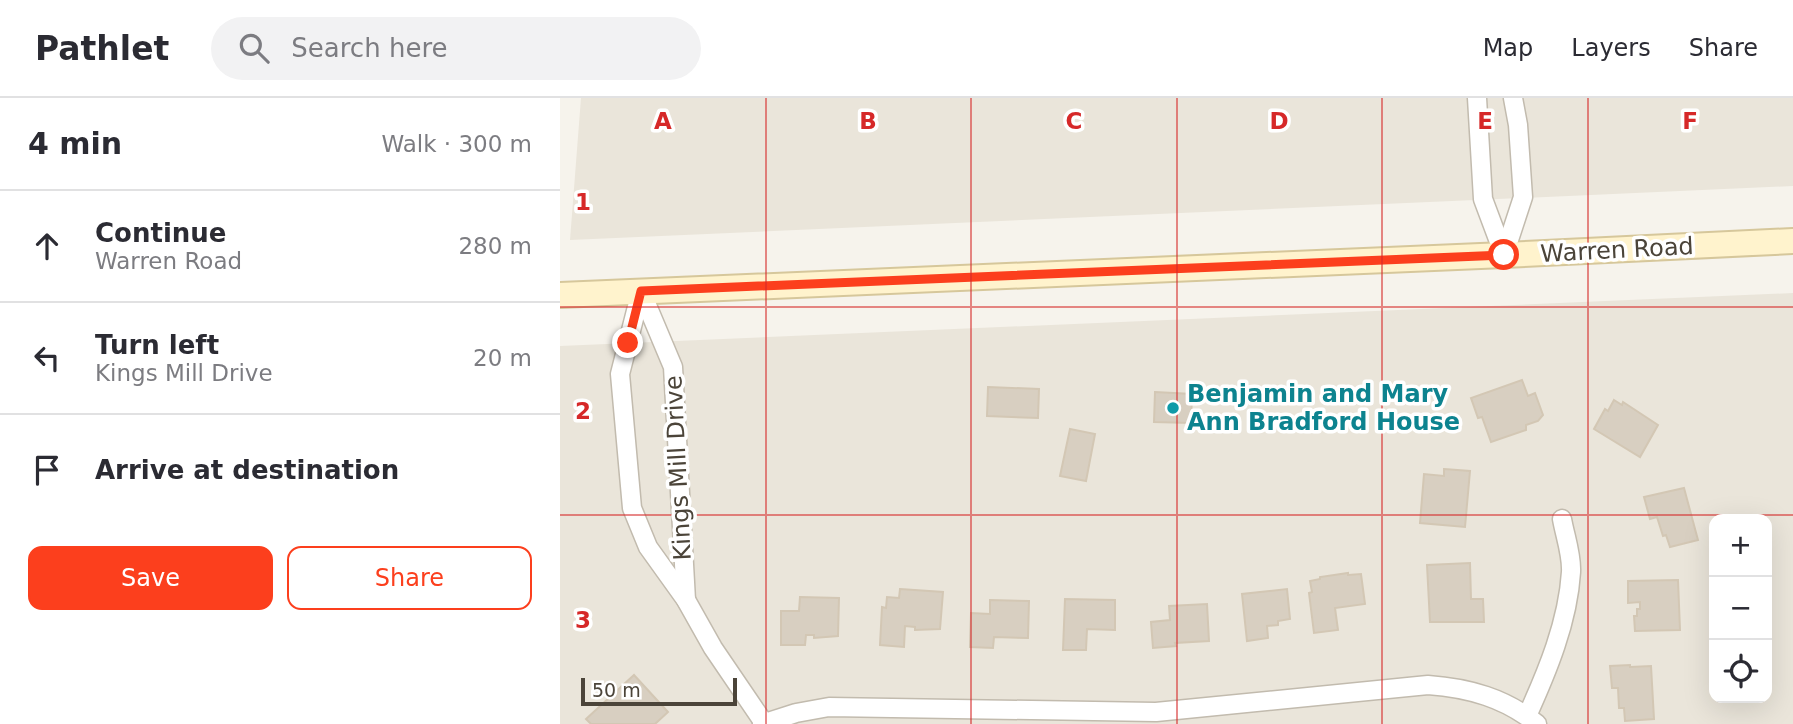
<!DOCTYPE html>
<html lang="en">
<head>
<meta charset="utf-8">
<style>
	body { margin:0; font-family:"DejaVu Sans",sans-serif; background:#f2f2f3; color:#2b2b33 }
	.controls { position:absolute; right:21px; bottom:21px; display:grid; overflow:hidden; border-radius:14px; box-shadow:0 7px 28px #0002 }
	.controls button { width:63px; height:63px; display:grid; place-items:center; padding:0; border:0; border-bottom:2px solid #e1e1e2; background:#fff; color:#2b2b33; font:35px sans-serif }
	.scale { position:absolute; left:21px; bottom:18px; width:156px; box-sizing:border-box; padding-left:7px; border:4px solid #4b4439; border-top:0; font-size:19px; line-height:24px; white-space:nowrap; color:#4b4439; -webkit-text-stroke:5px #fff; paint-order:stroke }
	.stop { position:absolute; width:21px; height:21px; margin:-16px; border:5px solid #fc3f1d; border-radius:50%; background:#fff }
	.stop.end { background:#fc3f1d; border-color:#fff; box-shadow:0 2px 7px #0008 }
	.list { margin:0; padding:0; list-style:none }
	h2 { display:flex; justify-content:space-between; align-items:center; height:91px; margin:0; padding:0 28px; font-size:30px }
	h2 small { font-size:23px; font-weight:400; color:#7c7c81 }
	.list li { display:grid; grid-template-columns:46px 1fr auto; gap:21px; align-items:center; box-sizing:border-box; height:112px; padding:0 28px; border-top:2px solid #e1e1e2 }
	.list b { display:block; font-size:26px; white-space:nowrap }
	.list p { margin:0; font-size:23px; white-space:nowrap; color:#7c7c81 }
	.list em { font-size:23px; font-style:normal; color:#7c7c81 }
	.actions { display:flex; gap:14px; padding:21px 28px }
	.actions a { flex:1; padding:16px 0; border:2px solid #fc3f1d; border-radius:14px; text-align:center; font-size:24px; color:#fc3f1d }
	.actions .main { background:#fc3f1d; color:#fff }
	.icon { flex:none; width:38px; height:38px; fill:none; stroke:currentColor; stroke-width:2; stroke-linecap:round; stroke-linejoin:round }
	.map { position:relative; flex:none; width:1233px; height:626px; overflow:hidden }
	header { display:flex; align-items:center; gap:42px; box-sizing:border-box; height:98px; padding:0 35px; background:#fff; border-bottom:2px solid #e1e1e2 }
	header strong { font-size:33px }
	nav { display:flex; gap:38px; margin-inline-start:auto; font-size:24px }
	.search { width:490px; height:63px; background:#f2f2f3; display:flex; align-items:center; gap:18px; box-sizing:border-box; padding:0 24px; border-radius:38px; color:#7c7c81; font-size:26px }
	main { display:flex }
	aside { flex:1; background:#fff }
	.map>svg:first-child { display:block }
	.residential { fill:#eae5da; fill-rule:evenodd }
	.building { fill:#d8cfc1; stroke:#d3c7b4; stroke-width:2 }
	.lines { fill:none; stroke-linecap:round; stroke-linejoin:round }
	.street-casing { stroke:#c2bbae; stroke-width:21 }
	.secondary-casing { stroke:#d6c79b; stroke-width:28 }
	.street { stroke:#fff; stroke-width:18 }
	.secondary { stroke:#fff3cd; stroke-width:24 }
	.route { stroke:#fc3f1d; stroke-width:9 }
	.grid { fill:none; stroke:#d62828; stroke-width:2; stroke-opacity:0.55 }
	.culture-dot { fill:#0f9aa8; stroke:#fff; stroke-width:2.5 }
	.labels { text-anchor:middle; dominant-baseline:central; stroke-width:7; stroke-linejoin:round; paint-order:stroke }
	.street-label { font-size:24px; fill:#4b4439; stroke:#fff }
	.culture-label { font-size:24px; font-weight:bold; fill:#0d838f; stroke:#fff; text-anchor:start }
	.grid-label { font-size:23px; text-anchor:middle; font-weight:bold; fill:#d62828; stroke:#fff; stroke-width:7; stroke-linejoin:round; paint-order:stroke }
</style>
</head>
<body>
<header>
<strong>Pathlet</strong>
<div class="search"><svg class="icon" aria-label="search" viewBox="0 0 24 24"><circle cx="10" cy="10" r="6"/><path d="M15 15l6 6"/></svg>Search here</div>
<nav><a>Map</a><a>Layers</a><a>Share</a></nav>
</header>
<main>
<aside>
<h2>4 min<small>Walk · 300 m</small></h2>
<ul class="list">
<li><svg class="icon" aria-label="ahead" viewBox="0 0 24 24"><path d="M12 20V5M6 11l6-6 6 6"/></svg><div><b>Continue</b><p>Warren Road</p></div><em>280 m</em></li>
<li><svg class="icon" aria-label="left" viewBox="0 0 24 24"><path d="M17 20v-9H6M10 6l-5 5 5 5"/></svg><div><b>Turn left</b><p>Kings Mill Drive</p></div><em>20 m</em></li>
<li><svg class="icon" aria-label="arrive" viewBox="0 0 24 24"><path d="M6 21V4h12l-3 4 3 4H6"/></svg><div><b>Arrive at destination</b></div></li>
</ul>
<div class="actions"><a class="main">Save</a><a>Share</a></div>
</aside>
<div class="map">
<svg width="1233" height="626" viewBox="0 0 1233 626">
	<rect width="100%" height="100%" fill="#f6f3ec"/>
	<!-- residential -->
	<g class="residential">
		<polygon points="21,0 1233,0 1233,88 10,142"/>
		<path d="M1233 195V626H0V248ZM1154 421H1207V600H1154Z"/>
	</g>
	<!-- building -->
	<g class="building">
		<polygon points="962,282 968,298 975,295 983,317 978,323 966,327 966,332 931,344 922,319 918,320 911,300"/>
		<polygon points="428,289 479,291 478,320 427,318"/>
		<polygon points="595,294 632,296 631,325 594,324"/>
		<polygon points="1054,302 1062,307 1063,304 1098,327 1080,359 1034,331 1045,311 1048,313"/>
		<polygon points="510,331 535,336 526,383 500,378"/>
		<polygon points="884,371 910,373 905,429 860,425 864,376 884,378"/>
		<polygon points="1124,390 1138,442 1110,449 1106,437 1103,438 1097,419 1090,421 1084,399"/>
		<polygon points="910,465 911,501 923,501 924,524 870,524 867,467"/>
		<polygon points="788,475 788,477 801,476 805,506 775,510 778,532 754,535 749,495 752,494 750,483 760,481 760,479"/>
		<polygon points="1118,482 1120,532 1075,533 1074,518 1077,518 1077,511 1080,511 1080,504 1068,505 1068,483"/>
		<polygon points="340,491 383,494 380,531 355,532 355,529 345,528 344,549 320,547 322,509 326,510 327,499 339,500"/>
		<polygon points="727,491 730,521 718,523 718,527 707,528 708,540 687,543 682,496"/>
		<polygon points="240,499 279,500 278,538 254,540 254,537 246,537 245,547 221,547 221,513 239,513"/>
		<polygon points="505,501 555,502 555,532 527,531 526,552 503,552"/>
		<polygon points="430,502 469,503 468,540 434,539 433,550 410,549 411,515 430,516"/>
		<polygon points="647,506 649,543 615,545 616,548 593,550 591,524 610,522 609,508"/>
		<polygon points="1070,567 1070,569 1091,568 1094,621 1065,623 1064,610 1059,610 1058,590 1052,590 1050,568"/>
		<polygon points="74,577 108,614 95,626 31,626 26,621"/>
	</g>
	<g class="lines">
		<!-- street casing -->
		<g class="street-casing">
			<g id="street">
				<polyline points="917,0 923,101 944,157"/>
				<polyline points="944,157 963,99 958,27 953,0"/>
				<polyline points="81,193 60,276 72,410 88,449 126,502 153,550 204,625"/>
				<polyline points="81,193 113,269 126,502"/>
				<path d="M967 618C987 574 1008 524 1011 474 1012 457 1005 438 1002 421"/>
				<path d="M202 626 236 615 269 609 596 614 868 587C909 590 945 600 977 626"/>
			</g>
		</g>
		<!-- secondary casing -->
		<g class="secondary-casing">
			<polyline id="secondary" points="0,197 944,157 1233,143"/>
		</g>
		<!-- street -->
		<use href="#street" class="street"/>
		<!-- secondary -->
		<use href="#secondary" class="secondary"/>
	</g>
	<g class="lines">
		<!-- route -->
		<polyline class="route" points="68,245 81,193 944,157"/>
	</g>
	<!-- grid -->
	<path class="grid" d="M206 0V626M411 0V626M617 0V626M822 0V626M1028 0V626M0 209H1233M0 417H1233"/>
	<!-- markers -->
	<circle class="culture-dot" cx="613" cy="310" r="7"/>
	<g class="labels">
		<!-- street labels -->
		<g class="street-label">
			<text transform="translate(1057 152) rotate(-3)">Warren Road</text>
			<text transform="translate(118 370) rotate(-93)">Kings Mill Drive</text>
		</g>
		<!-- culture labels -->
		<g class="culture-label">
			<text x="627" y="296">Benjamin and Mary<tspan x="627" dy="28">Ann Bradford House</tspan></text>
		</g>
	</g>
	<g class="grid-label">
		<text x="103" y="31">A</text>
		<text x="308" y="31">B</text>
		<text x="514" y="31">C</text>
		<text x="719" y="31">D</text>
		<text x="925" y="31">E</text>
		<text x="1130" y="31">F</text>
		<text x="23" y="112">1</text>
		<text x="23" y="321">2</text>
		<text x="23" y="530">3</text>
	</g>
</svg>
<div class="controls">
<button>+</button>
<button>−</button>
<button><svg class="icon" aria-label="locate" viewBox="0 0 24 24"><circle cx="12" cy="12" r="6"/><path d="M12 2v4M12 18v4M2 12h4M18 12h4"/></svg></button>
</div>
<div class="scale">50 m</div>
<div class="stop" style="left:944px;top:157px"></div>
<div class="stop end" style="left:68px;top:245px"></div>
</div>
</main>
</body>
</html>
